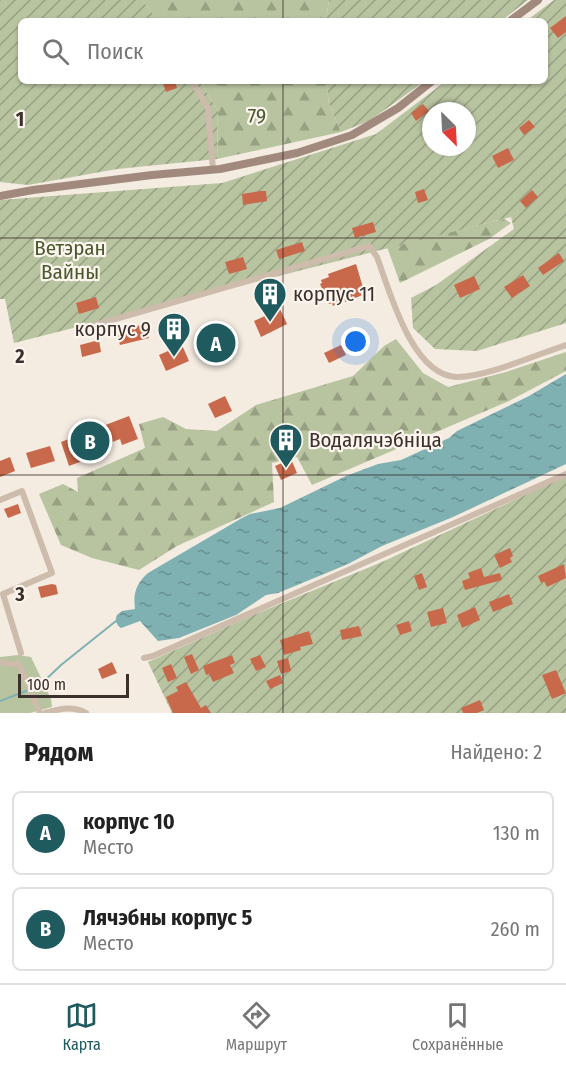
<!DOCTYPE html>
<html lang="ru">
<head>
<meta charset="utf-8">
<style>
	body { margin:0; font-family:"Fira Sans Condensed",sans-serif; background:#f2f2f2; color:#222 }
	.compass { position:absolute; left:422px; top:102px; width:54px; height:54px; border-radius:50%; background:#fff; box-shadow:0 2px 4px #0004; rotate:156deg }
	.scale { position:absolute; left:18px; bottom:15px; width:111px; box-sizing:border-box; padding-left:6px; border:3px solid #3b302b; border-top:0; font-size:16px; line-height:21px; white-space:nowrap; color:#3b302b; -webkit-text-stroke:4px #fbf5ee; paint-order:stroke }
	.you { position:absolute; left:356px; top:342px; width:21px; height:21px; margin:-15px; border:4px solid #fff; border-radius:50%; background:#1a73e8; box-shadow:0 0 0 9px #1a73e833 }
	.badge { display:grid; place-items:center; width:39px; height:39px; border-radius:50%; background:#1f5a5e; color:#fff; font-size:20px; font-weight:700 }
	.pin { position:absolute; translate:-50% -50%; border:3px solid #fff; box-shadow:0 2px 6px #0006 }
	.list { margin:0; padding:0; list-style:none }
	h2 { display:flex; justify-content:space-between; align-items:center; height:78px; margin:0; padding:0 24px; font-size:26px }
	h2 small { font-size:20px; font-weight:400; color:#767676 }
	.list li { display:grid; grid-template-columns:39px 1fr auto; gap:18px; align-items:center; box-sizing:border-box; height:84px; margin:0 12px 12px; padding:0 12px; border:2px solid #e0e0e0; border-radius:9px }
	.list b { display:block; font-size:22px; white-space:nowrap }
	.list p { margin:0; font-size:20px; white-space:nowrap; color:#767676 }
	.list em { font-size:20px; font-style:normal; color:#767676 }
	.icon { flex:none; width:33px; height:33px; fill:none; stroke:currentColor; stroke-width:2; stroke-linecap:round; stroke-linejoin:round }
	.map { position:relative; flex:none; width:566px; height:713px; overflow:hidden }
	.search { position:absolute; background:#fff; box-shadow:0 2px 4px #0004; left:18px; right:18px; top:18px; height:66px; display:flex; align-items:center; gap:15px; box-sizing:border-box; padding:0 21px; border-radius:9px; color:#767676; font-size:22px }
	.sheet { height:270px; background:#fff }
	nav { display:flex; justify-content:space-around; align-items:center; box-sizing:border-box; height:84px; border-top:2px solid #e0e0e0; background:#fff; font-size:16px; color:#767676 }
	nav a { display:grid; justify-items:center; gap:3px }
	nav .on { color:#1f5a5e }
	.map>svg:first-child { display:block }
	.grass { fill:#b8c4a0 }
	.forest { fill:url(#forest-firs) }
	.garden { fill:url(#garden-furrows); fill-rule:evenodd }
	.water { fill:url(#water-ripples) }
	.lines { fill:none; stroke-linecap:round; stroke-linejoin:round }
	.stream { stroke:#7fb0b2; stroke-width:2 }
	.building { fill:#c8694b }
	.street { stroke:#cdbbac; stroke-width:6 }
	.secondary { stroke:#a18a7d; stroke-width:8 }
	.grid { fill:none; stroke:#3b302b; stroke-width:1.5; stroke-opacity:0.55 }
	.labels { text-anchor:middle; dominant-baseline:central; stroke-width:4.5; stroke-linejoin:round; paint-order:stroke }
	.park-label { font-size:21px; fill:#4a5a2e; stroke:#fbf5ee }
	.poi-label { font-size:21px; fill:#3b302b; stroke:#fbf5ee; text-anchor:start }
	.grid-label { font-size:20px; text-anchor:middle; font-weight:bold; fill:#3b302b; stroke:#fbf5ee; stroke-width:4.5; stroke-linejoin:round; paint-order:stroke }
</style>
</head>
<body>
<div class="map">
<svg width="566" height="713" viewBox="0 0 566 713">
	<defs>
		<pattern id="forest-firs" width="22" height="20" patternUnits="userSpaceOnUse" patternTransform="scale(1.5)"><rect width="22" height="20" fill="#b8c4a0"/><path d="M5 1l3.5 6h-7zM16 11l3.5 6h-7z" fill="#97a083"/></pattern>
		<pattern id="garden-furrows" width="10" height="10" patternUnits="userSpaceOnUse" patternTransform="scale(1.5)"><rect width="10" height="10" fill="#b8c4a0"/><path d="M-1 1l2-2M0 10L10 0M9 11l2-2" fill="none" stroke="#97a083"/></pattern>
		<pattern id="water-ripples" width="26" height="14" patternUnits="userSpaceOnUse" patternTransform="scale(1.5)"><rect width="26" height="14" fill="#7fb0b2"/><path d="M2 4q2-2 4 0t4 0M15 11q2-2 4 0t4 0" fill="none" stroke="#699091"/></pattern>
	</defs>
	<rect width="100%" height="100%" fill="#f4ebe1"/>
	<!-- grass -->
	<polygon class="grass" points="18,655 31,657 51,699 52,707 30,713 0,713 0,657"/>
	<!-- forest -->
	<g class="forest">
		<polygon points="142,0 329,0 326,21 159,21"/>
		<polygon points="200,81 326,81 329,104 341,132 217,159 218,111"/>
		<polygon points="504,219 511,223 489,239 400,283 387,247"/>
		<polygon points="396,339 423,373 448,387 506,372 566,352 566,371 509,401 312,485 297,457 272,463 274,502 177,546 139,570 92,558 61,545 39,494 63,484 78,492 77,478 145,448 139,424 163,417 186,429 217,431 256,405 353,376 384,346"/>
	</g>
	<!-- garden -->
	<g class="garden">
		<polygon points="0,0 142,0 159,21 21,21 21,81 200,81 218,111 217,159 117,169 28,185 0,182"/>
		<polygon points="329,0 528,0 501,21 326,21"/>
		<path d="M554 0H566V323L477 351 435 349 413 328 411 298 436 285 514 229 511 217 14 343 5 299H0V200L222 183 376 134 446 81H545V21H526ZM431 111H467V147H431Z"/>
		<polygon points="326,81 425,81 369,121 341,132 329,104"/>
		<polygon points="566,476 566,713 172,713 148,662 251,616 382,562"/>
	</g>
	<!-- water -->
	<path class="water" d="M566 374V464L453 517 382 546 348 564 278 593 266 595 236 615 179 638 158 641 140 621 121 628C117 625 114 621 117 615L122 611 135 609C133 593 136 584 148 573L242 518 250 514 280 508 346 476 378 464 401 460 449 438 457 431 529 396Z"/>
	<g class="lines">
		<!-- stream -->
		<polyline class="stream" points="0,701 39,686 61,665 116,621"/>
	</g>
	<!-- building -->
	<g class="building">
		<polygon points="566,16 566,32 558,38 550,28"/>
		<polygon points="162,81 175,81 177,88 166,92"/>
		<polygon points="423,104 429,111 416,121 411,113"/>
		<polygon points="529,120 535,127 524,135 519,128"/>
		<polygon points="508,148 514,160 498,168 492,156"/>
		<polygon points="424,189 428,200 418,203 415,192"/>
		<polygon points="532,190 538,197 526,208 520,201"/>
		<polygon points="261,191 266,191 267,201 243,205 242,194"/>
		<polygon points="373,222 376,232 355,238 352,228"/>
		<polygon points="302,242 305,251 279,259 276,250"/>
		<polygon points="559,253 564,261 543,275 538,268"/>
		<polygon points="243,257 247,269 229,274 225,262"/>
		<polygon points="356,264 365,294 345,302 345,300 333,306 332,303 329,304 320,284 322,283 321,280 329,277 328,274"/>
		<polygon points="523,275 530,286 512,298 504,287"/>
		<polygon points="474,276 480,289 460,298 454,285"/>
		<polygon points="96,297 99,308 79,314 76,303"/>
		<polygon points="280,309 287,324 261,337 254,321"/>
		<polygon points="145,324 149,338 120,345 116,331"/>
		<polygon points="226,328 233,343 206,357 198,342"/>
		<polygon points="99,340 101,352 82,357 80,345"/>
		<polygon points="182,345 189,361 166,371 159,355"/>
		<polygon points="341,345 346,355 329,363 324,353"/>
		<polygon points="225,396 232,411 215,418 208,404"/>
		<polygon points="129,416 138,439 122,445 120,439 82,454 85,460 69,466 61,442"/>
		<polygon points="50,446 55,461 31,468 26,453"/>
		<polygon points="10,457 15,471 0,477 0,461"/>
		<polygon points="291,459 297,473 281,480 275,466"/>
		<polygon points="18,504 21,513 8,518 4,509"/>
		<polygon points="510,548 513,556 510,558 512,562 500,568 494,555"/>
		<polygon points="564,564 566,578 547,587 544,581 541,583 538,576"/>
		<polygon points="481,568 484,577 500,573 502,580 465,590 462,581 470,578 468,573"/>
		<polygon points="422,573 427,587 419,590 414,576"/>
		<polygon points="52,584 56,585 58,594 41,598 38,587"/>
		<polygon points="509,594 513,604 493,612 489,602"/>
		<polygon points="475,607 480,620 462,628 457,615"/>
		<polygon points="443,608 447,623 431,627 427,612"/>
		<polygon points="409,621 412,631 400,635 396,625"/>
		<polygon points="359,626 362,636 342,640 340,630"/>
		<polygon points="309,631 313,644 300,647 301,650 284,655 280,640"/>
		<polygon points="192,654 199,670 191,674 184,657"/>
		<polygon points="232,655 235,663 230,665 234,673 213,682 209,674 206,675 203,666"/>
		<polygon points="260,655 266,667 256,671 250,659"/>
		<polygon points="288,658 291,671 281,674 277,661"/>
		<polygon points="112,662 117,673 102,679 98,669"/>
		<polygon points="171,664 177,678 168,682 162,668"/>
		<polygon points="556,670 566,693 552,699 542,675"/>
		<polygon points="280,675 283,683 270,689 266,681"/>
		<polygon points="186,682 201,708 206,705 211,713 173,713 166,697 178,691 176,687"/>
		<polygon points="480,700 484,710 477,713 463,713 461,708"/>
	</g>
	<g class="lines">
		<!-- street -->
		<g class="street">
			<polyline points="192,81 208,108 213,170"/>
			<path d="M84 328 369 246 377 257C390 292 412 375 456 377 484 378 538 354 566 345"/>
			<polyline points="0,500 22,491 52,573 3,594 21,653"/>
			<polyline points="144,658 153,656 566,474"/>
			<polyline points="0,662 7,664 19,664 40,713"/>
			<path d="M45 713C59 709 73 705 86 713"/>
		</g>
		<!-- secondary -->
		<g class="secondary">
			<polyline points="510,21 538,0"/>
			<polyline points="0,196 33,190 152,175 220,169 297,153 352,135 398,108 432,81"/>
		</g>
	</g>
	<!-- grid -->
	<path class="grid" d="M283 0V21M283 81V713M0 238H566M0 475H566"/>
	<!-- icons -->
	<defs>
		<g id="building-pin" transform="scale(1.725)"><path d="M0 17L-7.5 6A9.5 9.5 0 1 1 7.5 6Z" fill="#1f5a5e" stroke="#fbf5ee"/><path d="M-4-6H4V6H1V3H-1V6H-4ZM-2.5-4.3h1.7v1.8h-1.7ZM.8-4.3h1.7v1.8H.8ZM-2.5-1h1.7V.8h-1.7ZM.8-1h1.7V.8H.8Z" fill="#fff"/></g>
	</defs>
	<g fill-rule="evenodd">
		<use href="#building-pin" x="270" y="294"/>
		<use href="#building-pin" x="174" y="329"/>
		<use href="#building-pin" x="286" y="440"/>
	</g>
	<g class="labels">
		<!-- park labels -->
		<g class="park-label">
			<text x="257" y="116">79</text>
			<text x="70" y="248">Ветэран<tspan x="70" dy="24">Вайны</tspan></text>
		</g>
		<!-- poi labels -->
		<g class="poi-label">
			<text x="293" y="294">корпус 11</text>
			<text x="151" y="329" text-anchor="end">корпус 9</text>
			<text x="309" y="440">Водалячэбніца</text>
		</g>
	</g>
	<g class="grid-label">
		<text x="20" y="126">1</text>
		<text x="20" y="363">2</text>
		<text x="20" y="601">3</text>
	</g>
</svg>
<svg class="compass" viewBox="-18 -18 36 36"><path d="M0-13l5 13h-10z" fill="#e53935"/><path d="M0 13l5-13h-10z" fill="#767676"/></svg>
<div class="scale">100 m</div>
<div class="you"></div>
<div class="pin badge" style="left:216px;top:343px">A</div>
<div class="pin badge" style="left:90px;top:441px">B</div>
<div class="search"><svg class="icon" aria-label="search" viewBox="0 0 24 24"><circle cx="10" cy="10" r="6"/><path d="M15 15l6 6"/></svg>Поиск</div>
</div>
<section class="sheet">
<h2>Рядом<small>Найдено: 2</small></h2>
<ul class="list">
<li><span class="badge">A</span><div><b>корпус 10</b><p>Место</p></div><em>130 m</em></li>
<li><span class="badge">B</span><div><b>Лячэбны корпус 5</b><p>Место</p></div><em>260 m</em></li>
</ul>
</section>
<nav>
<a class="on"><svg class="icon" aria-label="map" viewBox="0 0 24 24"><path d="M3 6l6-2 6 2 6-2v14l-6 2-6-2-6 2zM9 4v14M15 6v14"/></svg>Карта</a>
<a><svg class="icon" aria-label="directions" viewBox="0 0 24 24"><path d="M12 3l9 9-9 9-9-9zM9 14v-3h6M13 9l2 2-2 2"/></svg>Маршрут</a>
<a><svg class="icon" aria-label="saved" viewBox="0 0 24 24"><path d="M7 4h10v16l-5-4-5 4z"/></svg>Сохранённые</a>
</nav>
</body>
</html>
